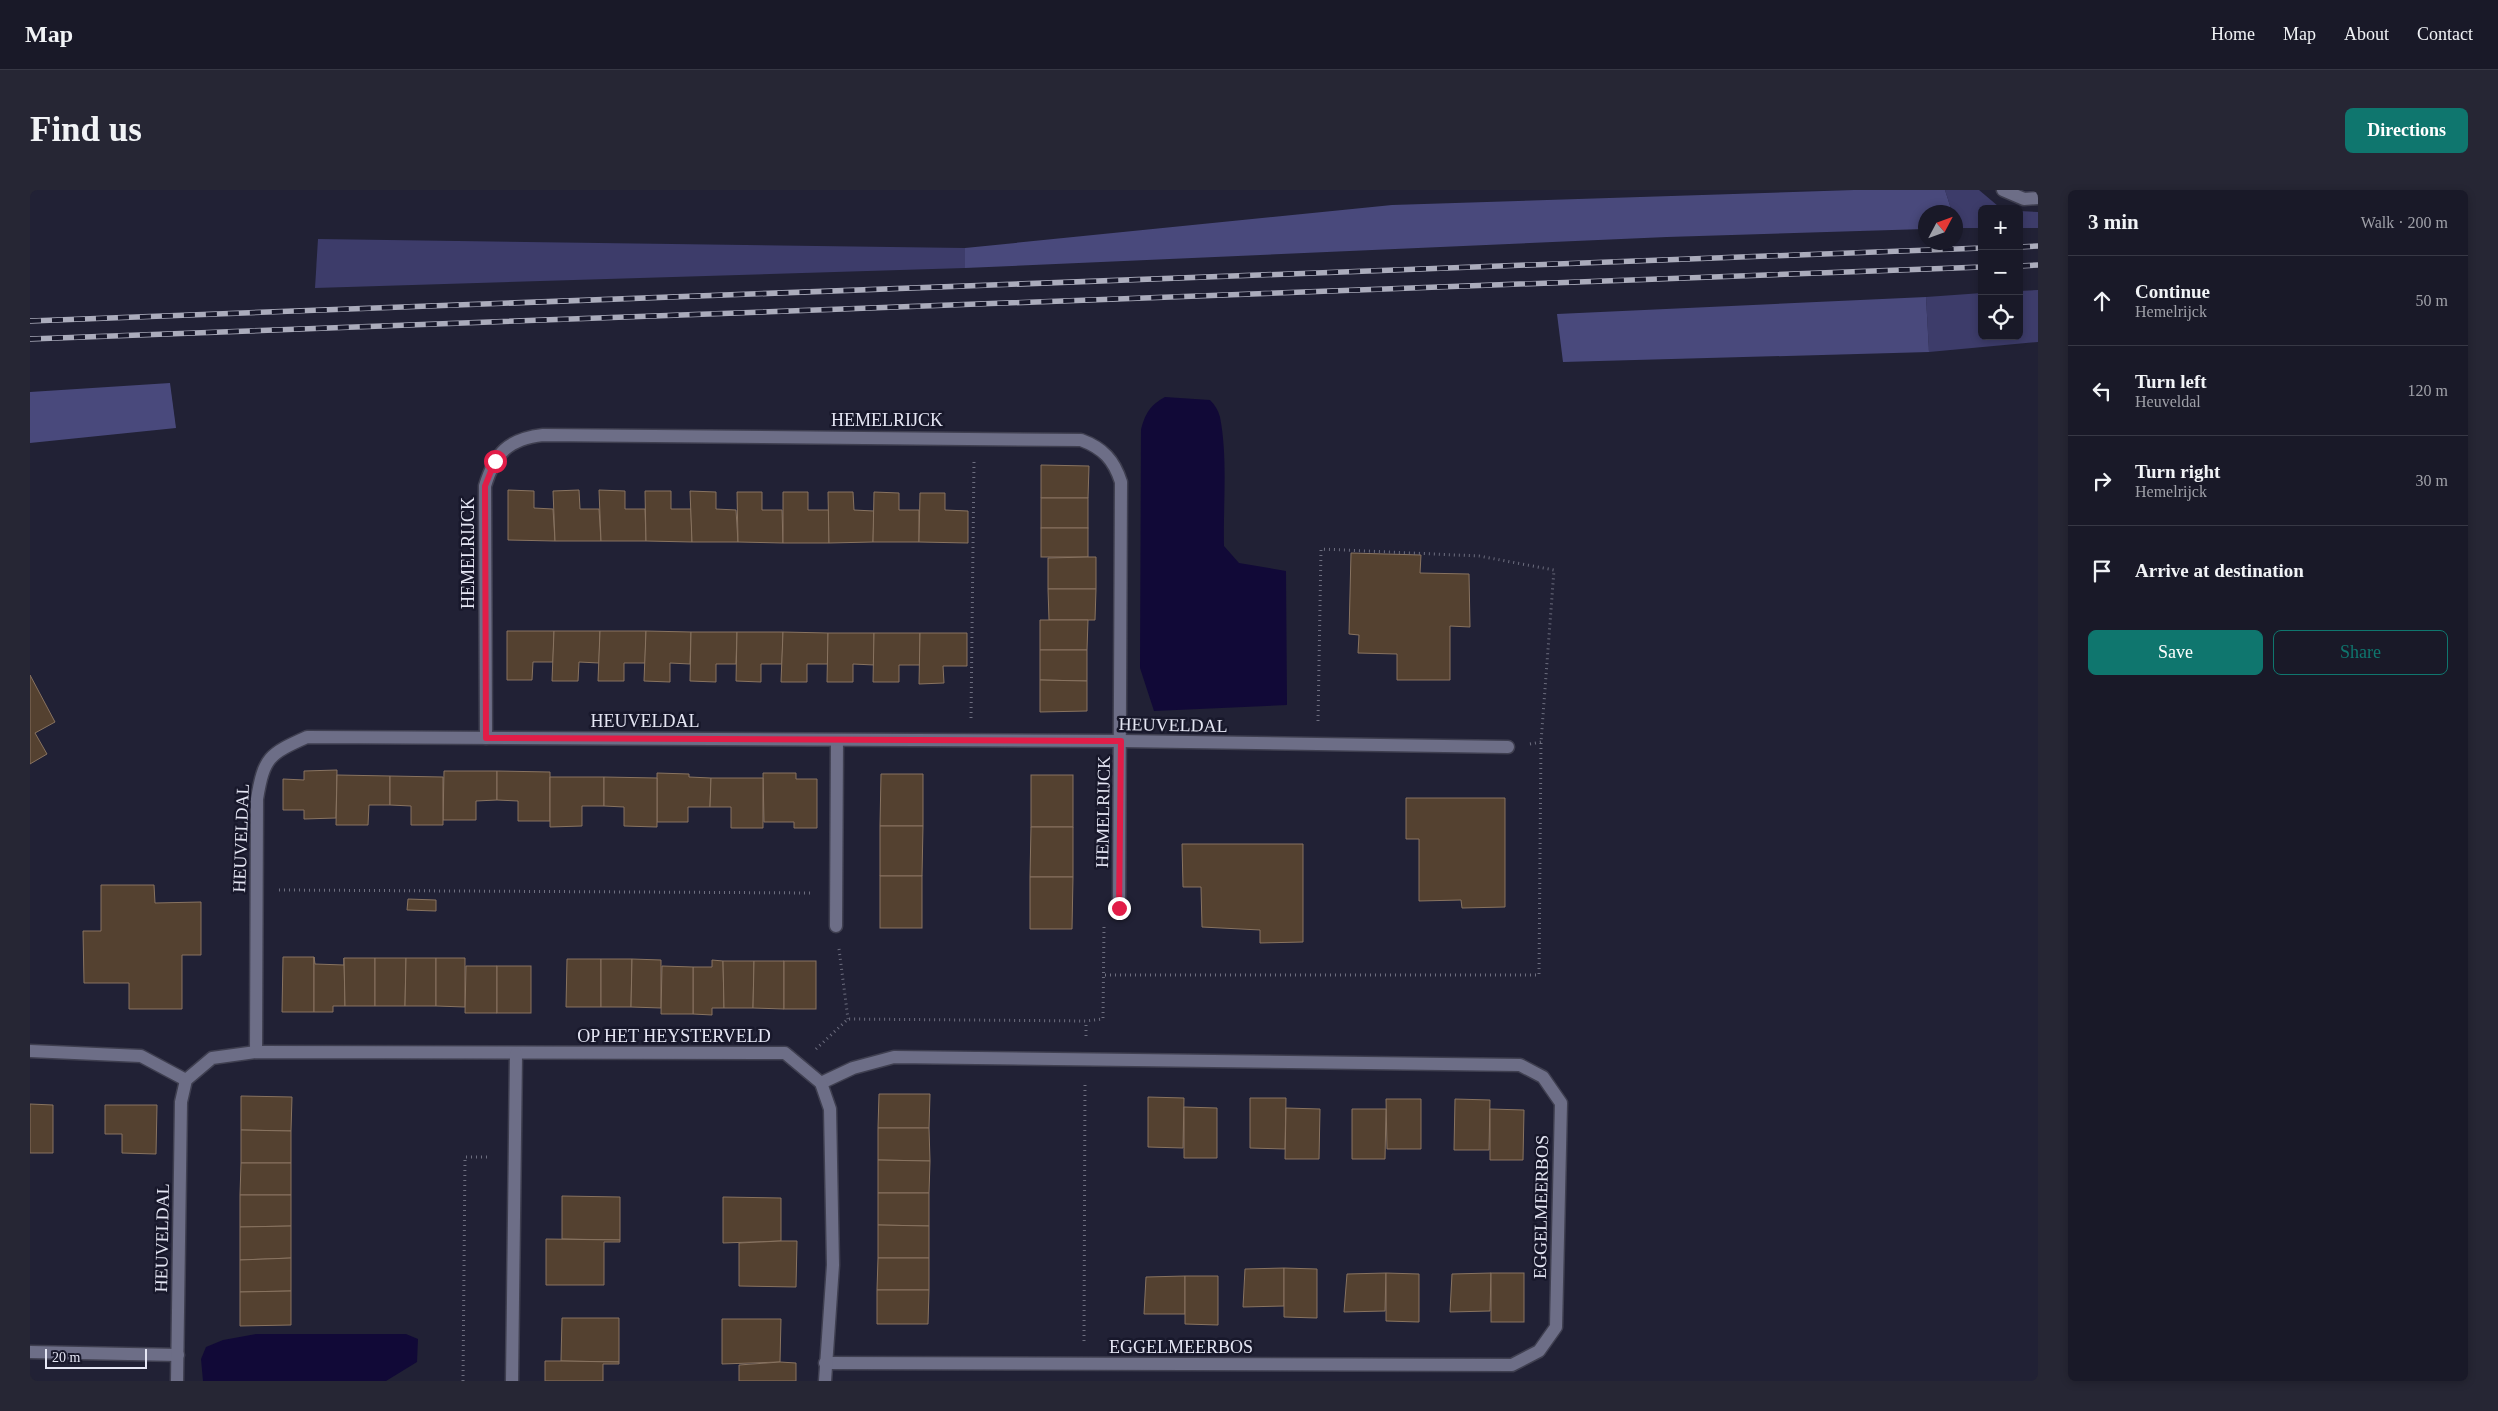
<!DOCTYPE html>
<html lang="en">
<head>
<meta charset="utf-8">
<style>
	body { margin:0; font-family:"Times New Roman",serif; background:#262634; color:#f1f3f6 }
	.controls { position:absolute; right:15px; top:15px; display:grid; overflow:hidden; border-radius:8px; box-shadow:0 2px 8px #0003 }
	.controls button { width:45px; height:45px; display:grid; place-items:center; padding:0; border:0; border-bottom:1px solid #373845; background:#191928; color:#f1f3f6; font:25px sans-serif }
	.compass { position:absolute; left:1888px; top:15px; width:45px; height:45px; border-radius:50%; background:#191928; box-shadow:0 2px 8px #0003; rotate:49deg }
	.scale { position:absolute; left:15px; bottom:12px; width:102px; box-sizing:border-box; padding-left:5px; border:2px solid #e5e6f4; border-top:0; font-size:14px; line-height:18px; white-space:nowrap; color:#e5e6f4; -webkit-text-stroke:4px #18182b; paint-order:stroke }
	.stop { position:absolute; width:15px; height:15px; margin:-11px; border:4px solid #e11d48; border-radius:50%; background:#fff }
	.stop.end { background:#e11d48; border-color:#fff; box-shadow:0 1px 5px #0008 }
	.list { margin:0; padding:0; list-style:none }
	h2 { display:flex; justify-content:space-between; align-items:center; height:65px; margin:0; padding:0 20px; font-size:21px }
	h2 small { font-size:16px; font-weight:400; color:#9fa0a8 }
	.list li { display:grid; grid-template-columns:32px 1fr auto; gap:15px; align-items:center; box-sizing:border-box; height:90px; padding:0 20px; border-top:1px solid #373845 }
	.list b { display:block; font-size:19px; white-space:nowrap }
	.list p { margin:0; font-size:16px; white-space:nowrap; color:#9fa0a8 }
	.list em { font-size:16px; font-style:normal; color:#9fa0a8 }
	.actions { display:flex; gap:10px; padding:15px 20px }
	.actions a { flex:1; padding:11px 0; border:1px solid #0f766e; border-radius:8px; text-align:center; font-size:18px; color:#0f766e }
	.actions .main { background:#0f766e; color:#fff }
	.icon { flex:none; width:28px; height:28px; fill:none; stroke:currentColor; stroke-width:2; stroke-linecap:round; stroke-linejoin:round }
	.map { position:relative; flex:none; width:2008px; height:1191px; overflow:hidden; border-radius:8px }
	header { display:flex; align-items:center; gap:30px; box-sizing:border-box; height:70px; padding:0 25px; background:#191928; border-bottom:1px solid #373845 }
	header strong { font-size:24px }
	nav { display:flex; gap:28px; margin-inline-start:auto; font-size:18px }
	.intro { display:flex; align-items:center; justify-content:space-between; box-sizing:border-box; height:120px; padding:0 30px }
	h1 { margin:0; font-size:35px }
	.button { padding:12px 22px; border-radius:8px; background:#0f766e; color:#fff; font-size:18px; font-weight:700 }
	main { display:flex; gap:30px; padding:0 30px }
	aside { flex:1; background:#191928; border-radius:8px; box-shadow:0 2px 8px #0003 }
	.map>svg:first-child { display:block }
	.green { fill:#3d3c6a }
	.forest { fill:#49497c }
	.water { fill:#110937 }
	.building { fill:#544130; stroke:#887360 }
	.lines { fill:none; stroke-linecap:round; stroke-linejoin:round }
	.minor-casing { stroke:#3f3f50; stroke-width:15 }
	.path { stroke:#6d6e7f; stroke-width:3; stroke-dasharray:1 4; stroke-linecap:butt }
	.minor { stroke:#6d6e87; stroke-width:12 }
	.rail-casing { stroke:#abacbc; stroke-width:5.5 }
	.rail { stroke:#18182b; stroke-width:4; stroke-dasharray:11; stroke-linecap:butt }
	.route { stroke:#e11d48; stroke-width:6 }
	.labels { text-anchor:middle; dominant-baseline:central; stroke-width:5; stroke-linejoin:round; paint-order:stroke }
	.street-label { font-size:18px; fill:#e5e6f4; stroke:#18182b }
</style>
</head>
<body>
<header>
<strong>Map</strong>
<nav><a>Home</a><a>Map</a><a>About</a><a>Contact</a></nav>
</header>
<div class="intro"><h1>Find us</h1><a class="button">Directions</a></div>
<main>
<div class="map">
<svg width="2008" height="1191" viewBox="0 0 2008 1191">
	<rect width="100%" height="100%" fill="#212135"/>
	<!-- green -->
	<g class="green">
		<polygon points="1915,0 1949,0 1968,16 1980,19 1952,19 1952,38 1926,38 1926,22 1922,22"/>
		<polygon points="1989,21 2008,22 2008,38 1989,38"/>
		<polygon points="288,49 935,58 935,78 285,98"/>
		<polygon points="2008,100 2008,152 1899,162 1896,107 1952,103 1952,146 1989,146 1989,101"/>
	</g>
	<!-- forest -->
	<g class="forest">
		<polygon points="1824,0 1915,0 1922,22 1896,22 1895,39 1637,47 935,78 935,58 1362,15"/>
		<polygon points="1896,107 1899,162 1533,172 1527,124"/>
		<polygon points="140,193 146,238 0,253 0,202"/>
	</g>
	<!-- water -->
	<g class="water">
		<path d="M1135 207 1180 210C1185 215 1188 220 1190 227 1198 268 1193 314 1194 356L1209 373 1256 381 1257 515 1124 521 1110 478 1111 240C1115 224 1120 215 1135 207Z"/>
		<polygon points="226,1144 376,1144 388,1149 387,1172 356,1191 173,1191 171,1169 176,1157 193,1150"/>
	</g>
	<!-- building -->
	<g class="building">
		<polygon points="1011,275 1059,276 1058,308 1011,308"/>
		<polygon points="478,300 504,301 504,318 523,319 525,351 478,350"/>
		<polygon points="549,300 550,319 569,319 571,351 525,351 523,301"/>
		<polygon points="569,300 595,301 595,319 615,319 616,351 571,351"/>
		<polygon points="615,301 641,301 641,319 661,319 662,352 616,351"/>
		<polygon points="660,301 686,302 686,319 706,320 708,352 662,352"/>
		<polygon points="707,302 732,302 732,320 752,320 753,353 708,352"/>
		<polygon points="753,302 778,302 778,320 799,320 799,353 753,353"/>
		<polygon points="798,302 823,302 824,320 844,321 843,352 799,353"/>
		<polygon points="844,302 869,303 869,320 889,320 889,352 843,352"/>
		<polygon points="890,303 915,303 915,320 938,321 938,353 889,352"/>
		<rect x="1011" y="308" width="47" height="30"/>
		<rect x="1011" y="338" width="47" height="29"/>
		<polygon points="1321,363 1391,365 1390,383 1439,384 1440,437 1420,436 1420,490 1367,490 1367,464 1328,463 1329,445 1319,444"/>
		<polygon points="1058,367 1066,367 1066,399 1018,399 1018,368"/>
		<polygon points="1018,399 1066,399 1065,430 1019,430"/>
		<polygon points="1010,430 1058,430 1057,460 1010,460"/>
		<polygon points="477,441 524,441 523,472 503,472 502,490 477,490"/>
		<polygon points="524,441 570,441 569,473 549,472 548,491 522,491"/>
		<polygon points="570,441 616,441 615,473 594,473 594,491 568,491"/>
		<polygon points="616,441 661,442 660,474 640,473 640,492 614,491"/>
		<polygon points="661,442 707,442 706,474 686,474 686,492 660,491"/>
		<polygon points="707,442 753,442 752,474 731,474 731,492 706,491"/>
		<polygon points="753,442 798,443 798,474 777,474 777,492 751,492"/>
		<polygon points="798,443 844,443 844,475 823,474 823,492 797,492"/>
		<polygon points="844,443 890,443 890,475 869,475 869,492 843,492"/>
		<polygon points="890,443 937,443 937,476 913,476 914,493 889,494"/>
		<polygon points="1010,460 1057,460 1057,491 1010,490"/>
		<polygon points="0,485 25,532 5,543 17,564 0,574"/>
		<polygon points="1010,490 1057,491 1057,521 1010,522"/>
		<polygon points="307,580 306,628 274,629 274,620 253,620 253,589 274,590 274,581"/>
		<polygon points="414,581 467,581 467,610 446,611 446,630 413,630"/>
		<polygon points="467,581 520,582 520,631 488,631 488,611 467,610"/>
		<polygon points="627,583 659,584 659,587 681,588 680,617 658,617 658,632 627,632"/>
		<polygon points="733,583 766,583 766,589 787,589 787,638 764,638 764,632 734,632"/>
		<polygon points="851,584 893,584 893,636 850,636"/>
		<polygon points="307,585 360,586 360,615 339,615 338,635 306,635"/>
		<rect x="1001" y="585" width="42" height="52"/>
		<polygon points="360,586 413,587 413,635 381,635 381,616 360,615"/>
		<polygon points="520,587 574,587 574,616 552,616 552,636 520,637"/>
		<polygon points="574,587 627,588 627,637 594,636 594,617 574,616"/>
		<polygon points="681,588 733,588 733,638 701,638 701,617 680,617"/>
		<polygon points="1376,608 1475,608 1475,717 1432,718 1431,710 1389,711 1389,649 1376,649"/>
		<polygon points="850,636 893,636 892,686 850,686"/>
		<polygon points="1001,637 1043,637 1043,687 1000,687"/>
		<polygon points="1152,654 1273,654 1273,752 1230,753 1230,740 1172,737 1171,697 1153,697"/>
		<rect x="850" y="686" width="42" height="52"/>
		<polygon points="1000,687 1043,687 1042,739 1000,739"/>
		<polygon points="71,695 124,695 125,713 171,712 171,765 152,765 152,819 99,819 99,793 54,793 53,741 71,741"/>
		<polygon points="378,709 406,710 406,721 377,720"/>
		<polygon points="253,767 284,767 284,822 252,822"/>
		<polygon points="284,767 285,774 314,775 314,768 315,816 303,816 303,822 284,822"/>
		<polygon points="314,768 345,768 345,816 315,816"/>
		<polygon points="345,768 376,768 375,816 345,816"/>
		<polygon points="376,768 406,768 406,816 375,816"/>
		<polygon points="406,768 435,768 435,817 406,816"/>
		<polygon points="537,769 571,769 571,817 536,817"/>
		<polygon points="571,769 602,769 601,817 571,817"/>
		<polygon points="602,769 631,770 631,818 601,817"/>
		<polygon points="682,770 693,771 694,818 682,818 682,825 663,824 663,777 682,777"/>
		<polygon points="693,771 724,771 723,818 694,818"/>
		<polygon points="724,771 754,771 754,819 723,818"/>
		<rect x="754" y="771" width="32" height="48"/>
		<polygon points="436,776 467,776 467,823 435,823"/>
		<rect x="467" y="776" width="34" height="47"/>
		<polygon points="632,776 663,777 663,824 631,824"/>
		<polygon points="849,904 900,904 899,938 848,938"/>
		<polygon points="211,906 262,907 261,941 211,940"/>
		<polygon points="1118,907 1154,908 1153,958 1118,957"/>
		<polygon points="1220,908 1256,908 1255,959 1220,958"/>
		<polygon points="1356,909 1391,909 1391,959 1357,959"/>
		<polygon points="1425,909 1460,910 1459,960 1424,960"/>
		<polygon points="0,914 23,915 23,963 0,963"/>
		<polygon points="75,915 127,915 126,964 92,963 92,944 75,944"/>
		<polygon points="1154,917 1187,918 1187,968 1154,968"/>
		<polygon points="1256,918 1290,919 1289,969 1255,969"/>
		<polygon points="1322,919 1356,919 1355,969 1322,969"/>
		<polygon points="1460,919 1494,920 1493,970 1460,970"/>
		<polygon points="848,938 899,938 900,971 848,970"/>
		<polygon points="211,940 261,941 261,973 211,973"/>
		<polygon points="848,970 900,971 899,1003 848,1003"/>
		<polygon points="211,973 261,973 261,1005 210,1005"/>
		<polygon points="848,1003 899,1003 899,1036 848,1035"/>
		<polygon points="210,1005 261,1005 261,1036 210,1037"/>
		<polygon points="532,1006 590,1007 590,1050 532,1049"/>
		<polygon points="693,1007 751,1008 751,1051 693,1053"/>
		<polygon points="848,1035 899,1036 899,1068 848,1068"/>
		<polygon points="261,1036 261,1068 210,1070 210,1037"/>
		<polygon points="516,1049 590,1050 590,1052 574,1052 574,1095 516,1095"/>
		<polygon points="751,1051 767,1051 766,1097 709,1096 709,1053"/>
		<polygon points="261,1068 261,1101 210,1102 210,1070"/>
		<polygon points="848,1068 899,1068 899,1100 847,1100"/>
		<polygon points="1254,1078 1254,1116 1213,1117 1215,1079"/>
		<polygon points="1254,1078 1287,1079 1287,1128 1254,1127"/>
		<polygon points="1356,1083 1355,1121 1314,1122 1317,1084"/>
		<polygon points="1356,1083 1389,1084 1389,1132 1356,1131"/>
		<polygon points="1461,1083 1460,1121 1420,1122 1422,1084"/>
		<rect x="1461" y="1083" width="33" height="49"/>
		<polygon points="1155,1086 1155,1124 1114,1124 1116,1087"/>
		<polygon points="1155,1086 1188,1086 1188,1135 1155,1134"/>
		<polygon points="847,1100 899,1100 898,1134 847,1134"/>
		<polygon points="261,1101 261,1135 210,1136 210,1102"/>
		<polygon points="532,1128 589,1128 589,1172 531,1171"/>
		<polygon points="692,1129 751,1129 750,1172 692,1174"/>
		<polygon points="515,1171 531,1171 589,1172 589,1174 573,1174 573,1191 515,1191"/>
		<polygon points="750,1172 766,1173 766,1191 709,1191 709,1175"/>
	</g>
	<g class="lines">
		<!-- minor casing -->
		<g class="minor-casing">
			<g id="minor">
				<polyline points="1973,0 1994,9 2008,8"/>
				<path d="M456 548 455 296C465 263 478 249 513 245L1051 250C1073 258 1084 270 1091 292L1089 717"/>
				<polyline points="806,736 807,550"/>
				<polyline points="0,861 111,866 156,890"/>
				<path d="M226 862 227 609C234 567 239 564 277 547L1091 551 1478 557"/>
				<polyline points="791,893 823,878 864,867 1490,875 1513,887 1531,913 1526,1137 1509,1161 1482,1175 795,1173"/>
				<polyline points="0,1162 148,1165"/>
				<polyline points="147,1191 151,912 156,890 182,868 226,862 755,863 791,893 800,919 803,1075 795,1191"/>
				<polyline points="482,1191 486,864"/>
			</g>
		</g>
		<!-- path -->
		<g class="path">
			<polyline points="941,528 944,271"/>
			<polyline points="1500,554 1511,552"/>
			<polyline points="249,700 783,703"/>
			<polyline points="809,759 818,829"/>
			<polyline points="1075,785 1509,785 1511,552 1524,380 1449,366 1291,359 1288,531"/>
			<polyline points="1056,846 1056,831"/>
			<polyline points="786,859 818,829 1056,831 1073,829 1074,735"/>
			<polyline points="1054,1151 1055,892"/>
			<polyline points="433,1191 435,967 461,967"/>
		</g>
		<!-- minor -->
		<use href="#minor" class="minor"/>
		<!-- rail casing -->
		<g class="rail-casing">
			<g id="rail">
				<polyline points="1989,57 2008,56"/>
				<polyline points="1989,76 2008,75"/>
				<polyline points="0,131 1952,58"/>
				<polyline points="0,149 1952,77"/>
			</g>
		</g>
		<!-- rail -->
		<use href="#rail" class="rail"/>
	</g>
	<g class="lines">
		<!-- route -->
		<polyline class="route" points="465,271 455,296 456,548 1091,551 1089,718"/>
	</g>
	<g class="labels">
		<!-- street labels -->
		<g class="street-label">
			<text x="857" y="230">HEMELRIJCK</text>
			<text transform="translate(438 363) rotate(-90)">HEMELRIJCK</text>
			<text x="615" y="531">HEUVELDAL</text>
			<text transform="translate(1143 535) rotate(1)">HEUVELDAL</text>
			<text transform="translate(1073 622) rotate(-89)">HEMELRIJCK</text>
			<text transform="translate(211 648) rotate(-88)">HEUVELDAL</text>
			<text x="644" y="846">OP HET HEYSTERVELD</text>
			<text transform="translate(1511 1017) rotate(-89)">EGGELMEERBOS</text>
			<text transform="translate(132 1048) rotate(-89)">HEUVELDAL</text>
			<text x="1151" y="1157">EGGELMEERBOS</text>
		</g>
	</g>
</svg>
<div class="controls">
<button>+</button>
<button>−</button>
<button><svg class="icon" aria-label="locate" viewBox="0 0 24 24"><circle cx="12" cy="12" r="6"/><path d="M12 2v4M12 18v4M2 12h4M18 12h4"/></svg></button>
</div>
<svg class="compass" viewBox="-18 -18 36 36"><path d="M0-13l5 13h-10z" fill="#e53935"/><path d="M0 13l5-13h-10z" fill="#9fa0a8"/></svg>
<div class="scale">20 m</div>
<div class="stop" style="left:465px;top:271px"></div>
<div class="stop end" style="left:1089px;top:718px"></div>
</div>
<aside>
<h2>3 min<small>Walk · 200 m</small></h2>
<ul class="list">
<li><svg class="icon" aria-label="ahead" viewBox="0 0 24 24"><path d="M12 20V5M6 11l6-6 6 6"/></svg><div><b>Continue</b><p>Hemelrijck</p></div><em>50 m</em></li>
<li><svg class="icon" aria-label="left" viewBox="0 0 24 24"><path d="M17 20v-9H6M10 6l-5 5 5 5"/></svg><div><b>Turn left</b><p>Heuveldal</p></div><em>120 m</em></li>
<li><svg class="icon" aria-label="right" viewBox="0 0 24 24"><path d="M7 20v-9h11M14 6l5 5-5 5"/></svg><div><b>Turn right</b><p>Hemelrijck</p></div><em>30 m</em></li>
<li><svg class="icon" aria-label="arrive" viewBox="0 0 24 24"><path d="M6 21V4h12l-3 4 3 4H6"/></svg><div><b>Arrive at destination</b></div></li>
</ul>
<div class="actions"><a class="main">Save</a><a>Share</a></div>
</aside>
</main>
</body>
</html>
